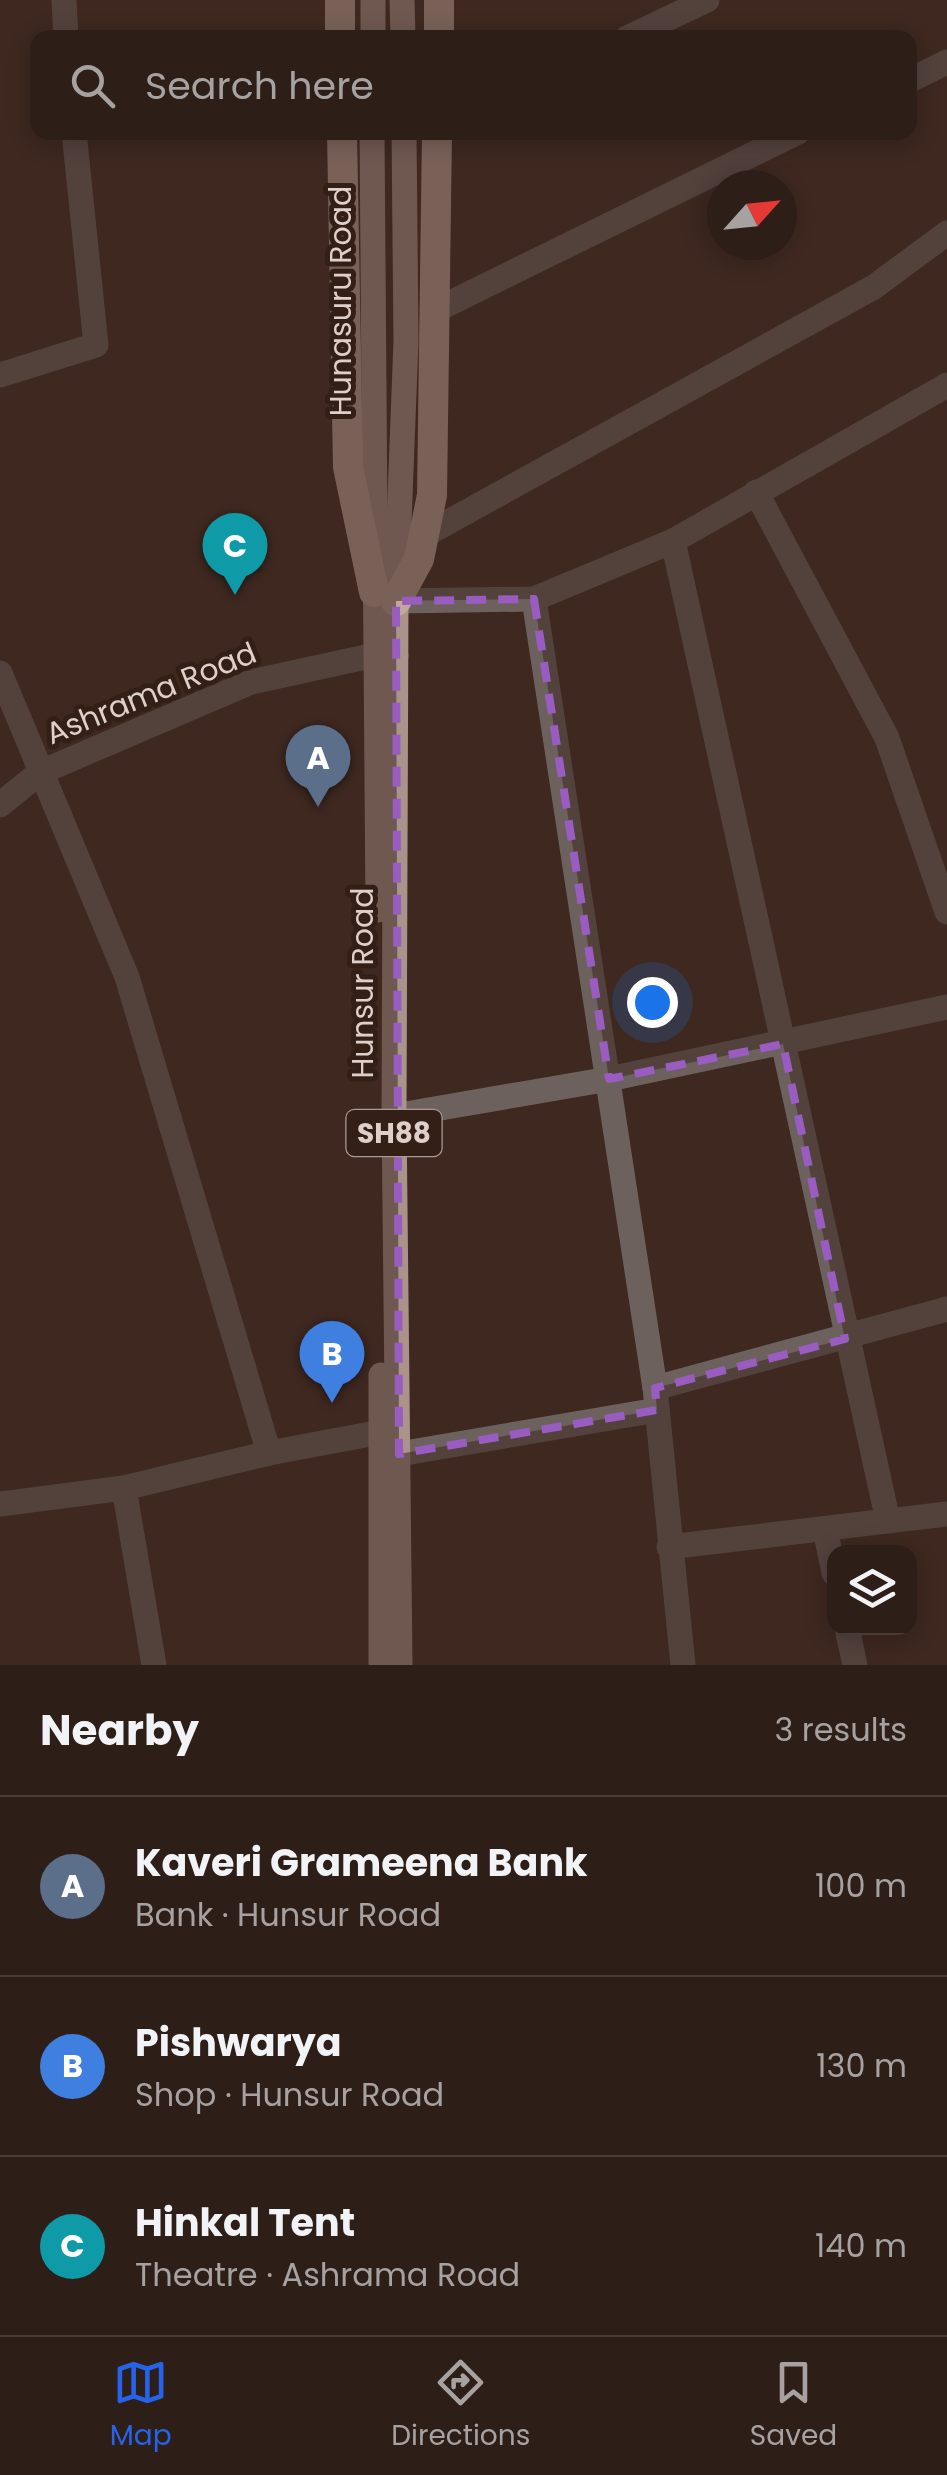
<!DOCTYPE html>
<html lang="en">
<head>
<meta charset="utf-8">
<style>
	body { margin:0; font-family:Poppins,sans-serif; background:#362721; color:#f1f3f6 }
	.controls { position:absolute; right:30px; bottom:30px; display:grid; overflow:hidden; border-radius:20px; box-shadow:0 5px 25px #0003 }
	.controls button { width:90px; height:90px; display:grid; place-items:center; padding:0; border:0; border-bottom:2px solid #493c37; background:#2e1e18; color:#f1f3f6; font:50px sans-serif }
	.compass { position:absolute; left:707px; top:170px; width:90px; height:90px; border-radius:50%; background:#2e1e18; box-shadow:0 5px 25px #0003; rotate:63deg }
	.you { position:absolute; left:652px; top:1002px; width:35px; height:35px; margin:-25px; border:8px solid #fff; border-radius:50%; background:#1a73e8; box-shadow:0 0 0 15px #1a73e833 }
	.badge { display:grid; place-items:center; width:65px; height:65px; border-radius:50%; background:#2563eb; color:#fff; font-size:32px; font-weight:700 }
	.pin { position:absolute; translate:-50% -82px; filter:drop-shadow(0 2px 5px #0008) }
	.pin::after { content:''; position:absolute; top:52px; width:35px; height:30px; background:inherit; clip-path:polygon(0 0,100% 0,50% 100%) }
	.list { margin:0; padding:0; list-style:none }
	h2 { display:flex; justify-content:space-between; align-items:center; height:130px; margin:0; padding:0 40px; font-size:42px }
	h2 small { font-size:32px; font-weight:400; color:#a7a2a2 }
	.list li { display:grid; grid-template-columns:65px 1fr auto; gap:30px; align-items:center; box-sizing:border-box; height:180px; padding:0 40px; border-top:2px solid #493c37 }
	.list b { display:block; font-size:38px; white-space:nowrap }
	.list p { margin:0; font-size:32px; white-space:nowrap; color:#a7a2a2 }
	.list em { font-size:32px; font-style:normal; color:#a7a2a2 }
	.icon { flex:none; width:55px; height:55px; fill:none; stroke:currentColor; stroke-width:2; stroke-linecap:round; stroke-linejoin:round }
	.map { position:relative; flex:none; width:947px; height:1665px; overflow:hidden }
	.search { position:absolute; background:#2e1e18; box-shadow:0 5px 25px #0003; left:30px; right:30px; top:30px; height:110px; display:flex; align-items:center; gap:25px; box-sizing:border-box; padding:0 35px; border-radius:20px; color:#a7a2a2; font-size:38px }
	.sheet { height:670px; background:#2e1e18 }
	nav { display:flex; justify-content:space-around; align-items:center; box-sizing:border-box; height:140px; border-top:2px solid #493c37; background:#2e1e18; font-size:28px; color:#a7a2a2 }
	nav a { display:grid; justify-items:center; gap:5px }
	nav .on { color:#2563eb }
	.map>svg:first-child { display:block }
	.lines { fill:none; stroke-linecap:round; stroke-linejoin:round }
	.minor { stroke:#6d615d; stroke-width:25 }
	.major { stroke:#aa938a; stroke-width:25 }
	.highway { stroke:#c2a79c; stroke-width:30 }
	.marked { fill:none; stroke:#995dc2; stroke-width:8; stroke-dasharray:20 12; stroke-linejoin:round }
	.labels { text-anchor:middle; dominant-baseline:central; stroke-width:10; stroke-linejoin:round; paint-order:stroke }
	.shield { fill:#341f17; stroke:#ab9a94; stroke-width:2.5 }
	.shield-label { font-size:28px; font-weight:bold; fill:#decfca }
	.street-label { font-size:30px; fill:#decfca; stroke:#341f17 }
</style>
</head>
<body>
<div class="map">
<svg width="947" height="1665" viewBox="0 0 947 1665">
	<rect width="100%" height="100%" fill="#3e2820"/>
	<g class="lines">
		<!-- minor -->
		<g class="minor">
			<polyline points="64,0 66,38"/>
			<polyline points="627,38 707,0"/>
			<polyline points="910,80 947,62"/>
			<polyline points="434,311 798,132"/>
			<polyline points="0,375 96,345 74,132"/>
			<polyline points="756,492 887,738 947,912"/>
			<polyline points="423,536 874,287 947,233"/>
			<polyline points="673,541 888,1521"/>
			<polyline points="534,599 655,1388 683,1665"/>
			<polyline points="396,601 534,599 673,541 947,385"/>
			<polyline points="0,673 127,977 269,1453"/>
			<polyline points="0,805 39,773 251,682 375,655 396,656"/>
			<polyline points="394,1116 609,1079 947,1007"/>
			<polyline points="655,1388 947,1309"/>
			<polyline points="399,1454 657,1410"/>
			<polyline points="124,1488 154,1665"/>
			<polyline points="0,1504 124,1488 269,1453 381,1432"/>
			<polyline points="825,1529 834,1573"/>
			<polyline points="669,1547 947,1514"/>
			<polyline points="847,1628 855,1665"/>
		</g>
		<!-- major -->
		<g class="major">
			<polyline points="402,0 403,38"/>
			<polyline points="373,38 373,0"/>
			<polyline points="372,132 378,910"/>
			<polyline points="381,1665 381,1375"/>
			<polyline points="400,1665 394,1116 396,601 406,341 404,132"/>
		</g>
		<!-- highway -->
		<g class="highway">
			<polyline points="340,0 340,38"/>
			<polyline points="439,38 439,0"/>
			<polyline points="342,132 348,467 374,592"/>
			<polyline points="396,601 419,559 432,495 437,132"/>
		</g>
	</g>
	<!-- marked area -->
	<path d="M0 0H947V1665H0ZM534 599 609 1079 783 1044 845 1339 655 1388 657 1410 399 1454 396 601Z" fill="#3e2820" fill-opacity=".55" fill-rule="evenodd"/>
	<path class="marked" d="M534 599 609 1079 783 1044 845 1339 655 1388 657 1410 399 1454 396 601Z"/>
	<g class="labels">
		<!-- shield labels -->
		<rect class="shield" x="346.5" y="1110" width="95" height="46" rx="8"/>
		<g class="shield-label">
			<text x="394" y="1133">SH88</text>
		</g>
		<!-- street labels -->
		<g class="street-label">
			<text transform="translate(340 301) rotate(-90)">Hunasuru Road</text>
			<text transform="translate(151 693) rotate(-22)">Ashrama Road</text>
			<text transform="translate(362 983) rotate(-90)">Hunsur Road</text>
		</g>
	</g>
</svg>
<div class="controls">
<button><svg class="icon" aria-label="layers" viewBox="0 0 24 24"><path d="M12 4l9 5-9 5-9-5zM3 14l9 5 9-5"/></svg></button>
</div>
<svg class="compass" viewBox="-18 -18 36 36"><path d="M0-13l5 13h-10z" fill="#e53935"/><path d="M0 13l5-13h-10z" fill="#a7a2a2"/></svg>
<div class="you"></div>
<div class="pin badge" style="left:318px;top:807px;background:#5c6f8a">A</div>
<div class="pin badge" style="left:332px;top:1403px;background:#3f7fe0">B</div>
<div class="pin badge" style="left:235px;top:595px;background:#0f9aa8">C</div>
<div class="search"><svg class="icon" aria-label="search" viewBox="0 0 24 24"><circle cx="10" cy="10" r="6"/><path d="M15 15l6 6"/></svg>Search here</div>
</div>
<section class="sheet">
<h2>Nearby<small>3 results</small></h2>
<ul class="list">
<li><span class="badge" style="background:#5c6f8a">A</span><div><b>Kaveri Grameena Bank</b><p>Bank · Hunsur Road</p></div><em>100 m</em></li>
<li><span class="badge" style="background:#3f7fe0">B</span><div><b>Pishwarya</b><p>Shop · Hunsur Road</p></div><em>130 m</em></li>
<li><span class="badge" style="background:#0f9aa8">C</span><div><b>Hinkal Tent</b><p>Theatre · Ashrama Road</p></div><em>140 m</em></li>
</ul>
</section>
<nav>
<a class="on"><svg class="icon" aria-label="map" viewBox="0 0 24 24"><path d="M3 6l6-2 6 2 6-2v14l-6 2-6-2-6 2zM9 4v14M15 6v14"/></svg>Map</a>
<a><svg class="icon" aria-label="directions" viewBox="0 0 24 24"><path d="M12 3l9 9-9 9-9-9zM9 14v-3h6M13 9l2 2-2 2"/></svg>Directions</a>
<a><svg class="icon" aria-label="saved" viewBox="0 0 24 24"><path d="M7 4h10v16l-5-4-5 4z"/></svg>Saved</a>
</nav>
</body>
</html>
